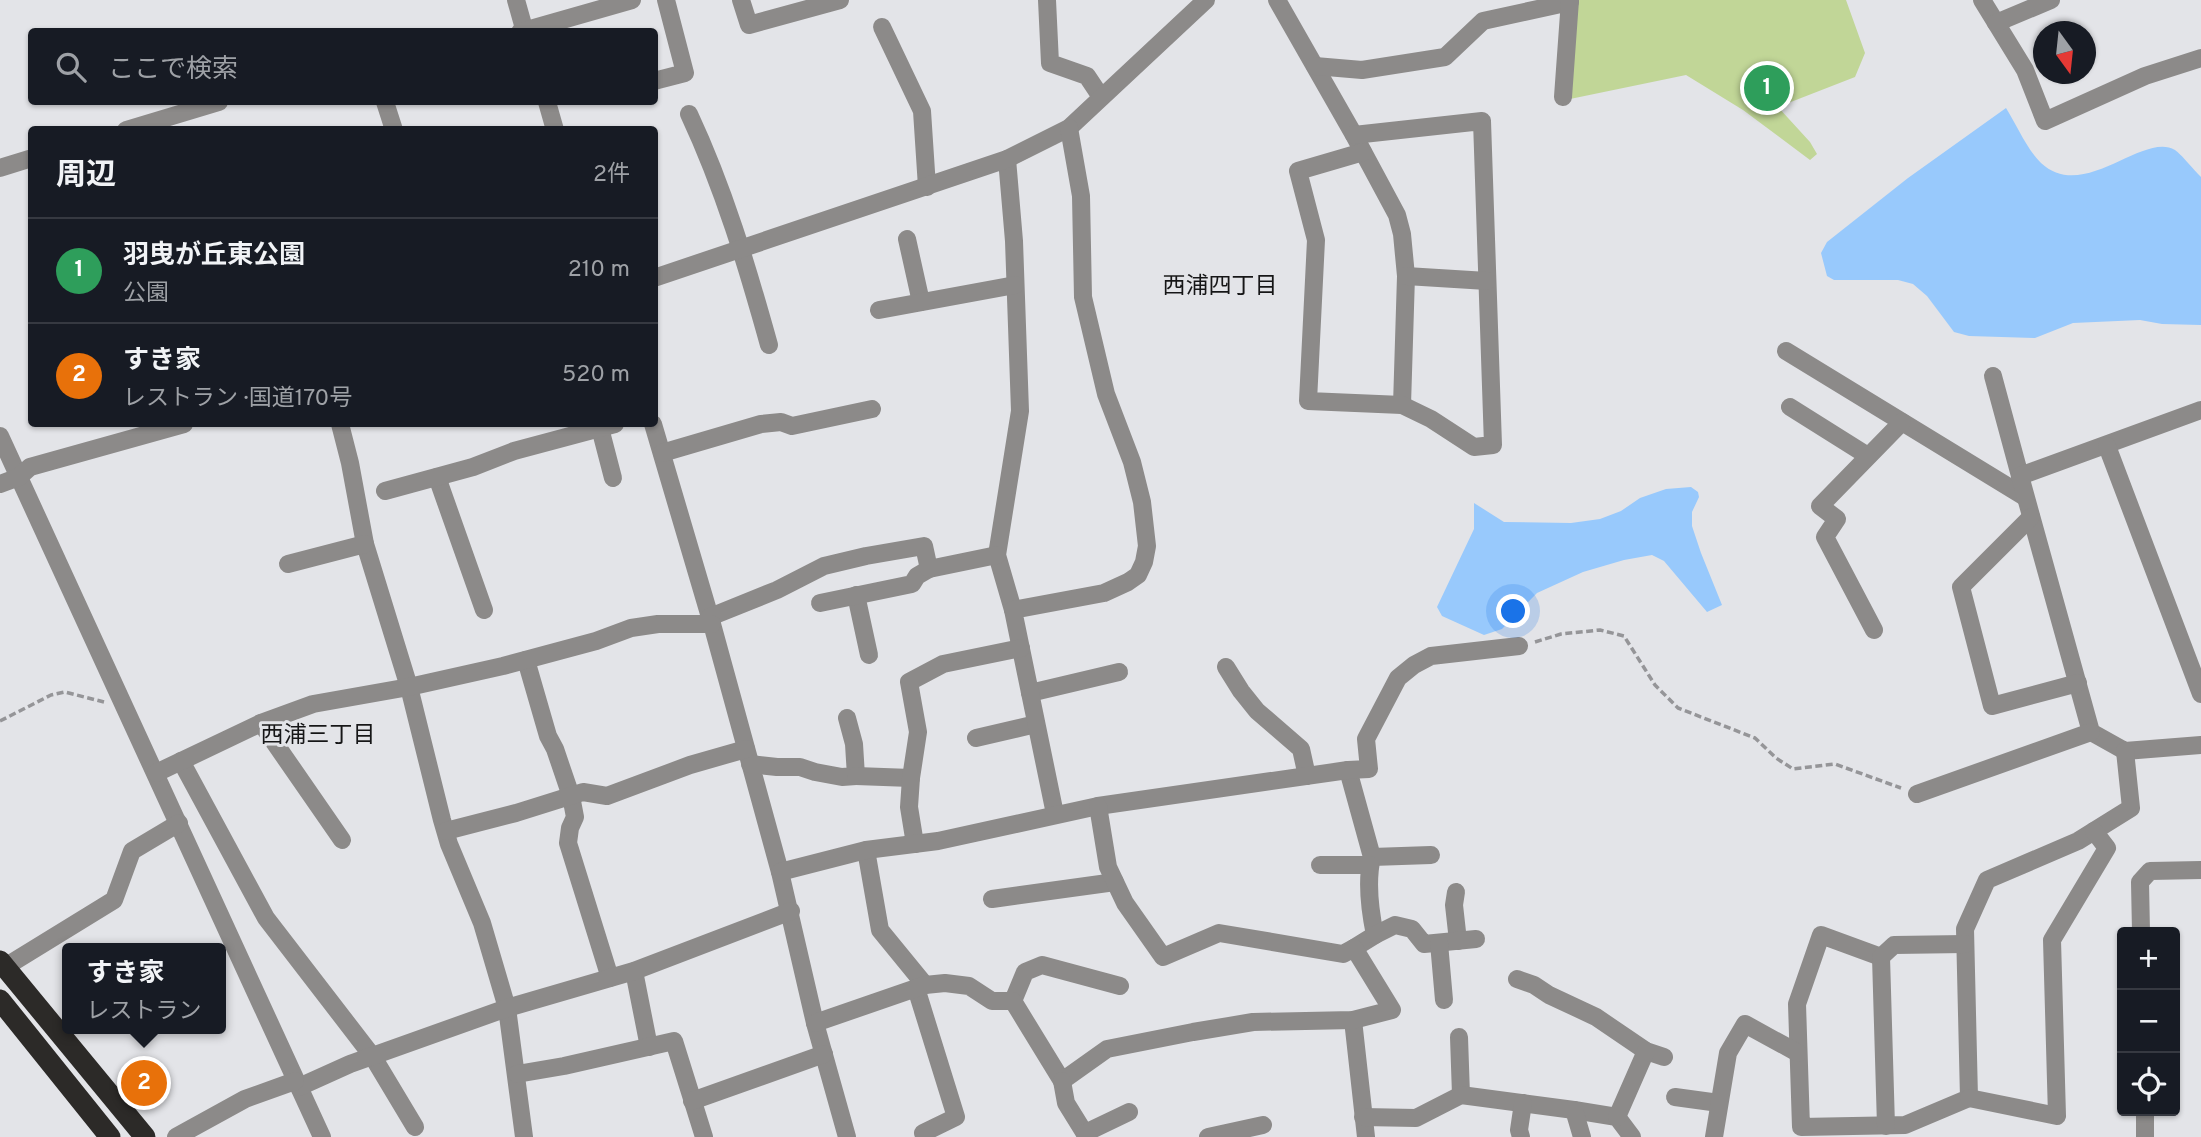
<!DOCTYPE html>
<html lang="ja">
<head>
<meta charset="utf-8">
<style>
	body { margin:0; font-family:Overpass,"Noto Sans JP",sans-serif; background:#20242c; color:#f1f3f6 }
	.controls { position:absolute; right:21px; bottom:21px; display:grid; overflow:hidden; border-radius:7px; box-shadow:0 2px 5px #0004 }
	.controls button { width:63px; height:63px; display:grid; place-items:center; padding:0; border:0; border-bottom:2px solid #363941; background:#171b24; color:#f1f3f6; font:35px sans-serif }
	.compass { position:absolute; left:2033px; top:21px; width:63px; height:63px; border-radius:50%; background:#171b24; box-shadow:0 2px 5px #0004; rotate:165deg }
	.you { position:absolute; left:1514px; top:612px; width:24px; height:24px; margin:-18px; border:5px solid #fff; border-radius:50%; background:#1a73e8; box-shadow:0 0 0 10px #1a73e833 }
	.badge { display:grid; place-items:center; width:46px; height:46px; border-radius:50%; background:#b45309; color:#fff; font-size:23px; font-weight:700 }
	.pin { position:absolute; translate:-50% -50%; border:4px solid #fff; box-shadow:0 2px 7px #0006 }
	.popup { position:absolute; left:62px; top:943px; width:164px; height:91px; box-sizing:border-box; display:grid; place-content:center; border-radius:7px; background:#171b24; filter:drop-shadow(0 2px 5px #0005); font-size:23px; white-space:nowrap; color:#9ea1a6 }
	.popup b { font-size:26px; color:#f1f3f6 }
	.popup::after { content:''; position:absolute; left:50%; top:100%; margin-left:-14px; border:14px solid transparent; border-top-color:#171b24 }
	.list { margin:0; padding:0; list-style:none }
	h2 { display:flex; justify-content:space-between; align-items:center; height:91px; margin:0; padding:0 28px; font-size:30px }
	h2 small { font-size:23px; font-weight:400; color:#9ea1a6 }
	.list li { display:grid; grid-template-columns:46px 1fr auto; gap:21px; align-items:center; box-sizing:border-box; height:105px; padding:0 28px; border-top:2px solid #363941 }
	.list b { display:block; font-size:26px; white-space:nowrap }
	.list p { margin:0; font-size:23px; white-space:nowrap; color:#9ea1a6 }
	.list em { font-size:23px; font-style:normal; color:#9ea1a6 }
	.icon { flex:none; width:38px; height:38px; fill:none; stroke:currentColor; stroke-width:2; stroke-linecap:round; stroke-linejoin:round }
	.map { position:relative; flex:none; width:2201px; height:1137px; overflow:hidden }
	.search { position:absolute; background:#171b24; box-shadow:0 2px 5px #0004; left:28px; top:28px; width:630px; height:77px; display:flex; align-items:center; gap:18px; box-sizing:border-box; padding:0 24px; border-radius:7px; color:#9ea1a6; font-size:26px }
	.panel { position:absolute; background:#171b24; box-shadow:0 2px 5px #0004; left:28px; top:126px; width:630px; height:301px; border-radius:7px }
	.map>svg:first-child { display:block }
	.green { fill:#c1d697 }
	.water { fill:#98c9fc }
	.lines { fill:none; stroke-linecap:round; stroke-linejoin:round }
	.path { stroke:#959598; stroke-width:3.5; stroke-dasharray:7 3.5; stroke-linecap:butt }
	.minor { stroke:#8c8a89; stroke-width:18 }
	.highway { stroke:#2c2a28; stroke-width:21 }
	.labels { text-anchor:middle; dominant-baseline:central; stroke-width:6; stroke-linejoin:round; paint-order:stroke }
	.neighbourhood-label { font-size:23px; fill:#161617; stroke:#e3e4e8 }
</style>
</head>
<body>
<div class="map">
<svg width="2201" height="1137" viewBox="0 0 2201 1137">
	<rect width="100%" height="100%" fill="#e3e4e8"/>
	<!-- green -->
	<polygon class="green" points="1576,0 1846,0 1865,53 1855,77 1778,107 1810,142 1817,154 1810,160 1743,110 1686,75 1570,99"/>
	<!-- water -->
	<g class="water">
		<path d="M2006 108C2016 124 2028 151 2041 163 2084 203 2143 131 2175 150 2181 154 2194 170 2201 177V325L2162 324 2140 320 2073 323 2035 338 1969 336 1954 332 1927 296 1913 284 1898 280H1834L1827 276 1821 253 1827 242 1908 178Z"/>
		<polygon points="1691,487 1698,492 1699,497 1692,512 1692,526 1701,553 1722,605 1707,612 1664,561 1652,555 1624,560 1583,572 1537,593 1502,629 1484,635 1442,616 1437,607 1474,529 1474,503 1504,522 1571,523 1600,519 1621,511 1640,498 1666,489"/>
	</g>
	<g class="lines">
		<!-- path -->
		<g class="path">
			<polyline points="1535,642 1561,634 1600,630 1624,636 1655,685 1678,708 1755,738 1776,758 1793,769 1835,764 1901,788"/>
			<polyline points="0,721 51,695 65,692 104,702"/>
		</g>
		<!-- minor -->
		<g class="minor">
			<polyline points="516,0 525,32"/>
			<polyline points="741,0 749,25 840,0"/>
			<polyline points="1047,0 1050,63 1087,76 1101,97"/>
			<polyline points="1277,0 1354,135 1397,215 1402,234 1406,276 1402,405"/>
			<polyline points="1982,0 2025,70 2045,121 2145,76 2201,58"/>
			<polyline points="1996,23 2051,0"/>
			<polyline points="882,27 922,111 927,187"/>
			<polyline points="520,32 632,0"/>
			<polyline points="1315,66 1362,70 1445,57 1483,21 1570,2"/>
			<polyline points="654,81 685,73 666,0"/>
			<polyline points="1563,97 1570,0"/>
			<polyline points="385,102 394,130"/>
			<polyline points="547,102 555,130"/>
			<path d="M689 114C724 189 747 266 769 345"/>
			<polyline points="126,130 219,102"/>
			<polyline points="1354,135 1482,121 1493,445 1474,447 1431,419 1402,405 1308,401 1316,240 1298,171 1363,152"/>
			<polyline points="1007,159 1014,241 1020,411 997,555 1013,610"/>
			<polyline points="0,168 32,158"/>
			<polyline points="907,239 921,302"/>
			<polyline points="1406,276 1487,281"/>
			<polyline points="654,278 1007,159 1069,128 1206,0"/>
			<polyline points="879,310 1015,285"/>
			<polyline points="1786,351 2025,497"/>
			<polyline points="1993,376 2020,476"/>
			<polyline points="1790,407 1868,456"/>
			<polyline points="2201,410 2020,476 2091,732 2125,751 2201,745"/>
			<polyline points="340,424 350,463 365,544 409,687 442,820 449,844 482,923 507,1008 524,1137"/>
			<polyline points="653,424 712,624 780,872 815,1023 847,1137"/>
			<polyline points="600,428 613,478"/>
			<polyline points="0,436 322,1137"/>
			<polyline points="2107,446 2201,694"/>
			<polyline points="662,453 761,424 781,422 792,426 872,409"/>
			<polyline points="437,477 484,610"/>
			<polyline points="0,484 19,477 30,467 184,424"/>
			<polyline points="385,491 473,467 514,451 615,424"/>
			<polyline points="2031,517 1961,587 1992,706 2078,683"/>
			<polyline points="288,564 365,544"/>
			<polyline points="856,595 869,655"/>
			<polyline points="820,603 912,584 917,576 929,569"/>
			<polyline points="710,617 777,590 824,566 866,556 924,546 929,569 997,555"/>
			<polyline points="1874,630 1825,537 1837,519 1820,506 1902,422"/>
			<polyline points="526,660 548,736 555,749 571,796 575,817 570,828 568,843 610,978"/>
			<polyline points="1226,667 1241,691 1257,711 1301,749 1307,776"/>
			<polyline points="1030,693 1119,672"/>
			<polyline points="261,723 342,840"/>
			<polyline points="976,738 1036,724"/>
			<polyline points="181,761 266,918 373,1057 415,1127"/>
			<polyline points="750,764 777,767 800,767 815,772 842,777 856,776 854,744 847,718"/>
			<path d="M1348 770 1372 857C1366 882 1370 911 1375 935L1354 948"/>
			<polyline points="156,773 261,723 313,704 409,687 503,666 596,641 631,628 658,624 712,624"/>
			<polyline points="856,776 911,778"/>
			<polyline points="1917,794 2091,732"/>
			<polyline points="1055,814 1013,610 1104,593 1128,582 1138,575 1144,562 1147,546 1142,502 1132,462 1106,394 1083,297 1081,196 1069,128"/>
			<polyline points="446,831 516,813 583,792 607,796 690,765 746,749"/>
			<polyline points="915,844 909,807 911,778 918,732 909,682 943,664 1021,648"/>
			<polyline points="866,850 880,930 925,985"/>
			<polyline points="1372,857 1431,855"/>
			<polyline points="1320,865 1370,865"/>
			<polyline points="780,872 866,850 938,841 1098,806 1348,770 1369,769 1366,739 1398,678 1414,665 1431,656 1519,646"/>
			<polyline points="1456,892 1454,905 1458,941"/>
			<polyline points="992,899 1115,882"/>
			<polyline points="2141,932 2140,882 2150,871 2201,870"/>
			<polyline points="1375,935 1395,925 1412,929 1424,944 1476,939"/>
			<polyline points="1439,943 1444,1000"/>
			<polyline points="1881,957 1821,935 1797,1004 1801,1127 1905,1125 1969,1098 1965,929 1987,880 2078,841 2131,808 2125,751"/>
			<polyline points="5,967 114,900 132,851 179,823"/>
			<polyline points="634,971 649,1047"/>
			<polyline points="1517,979 1534,985 1549,995 1596,1017 1646,1051 1664,1057"/>
			<polyline points="916,988 956,1117 923,1133"/>
			<polyline points="1013,1001 1025,972 1042,965 1120,986"/>
			<polyline points="1353,1020 1366,1137"/>
			<polyline points="815,1023 925,985 945,983 969,986 992,1001 1013,1001 1062,1081 1107,1049 1193,1032 1253,1022 1353,1020 1392,1010 1354,948 1343,954 1219,933 1163,957 1125,903 1108,867 1098,806"/>
			<polyline points="1459,1037 1461,1095"/>
			<polyline points="517,1074 564,1066 674,1041 704,1137"/>
			<polyline points="1062,1081 1066,1103 1087,1137"/>
			<polyline points="299,1087 350,1064 507,1008 634,971 791,911"/>
			<polyline points="1675,1097 1719,1103"/>
			<polyline points="1969,1098 2057,1116 2052,940 2107,848 2094,831"/>
			<polyline points="692,1101 824,1054"/>
			<polyline points="1574,1110 1617,1117 1632,1137"/>
			<polyline points="2145,1111 2145,1137"/>
			<polyline points="1363,1117 1416,1118 1461,1095 1574,1110 1582,1137"/>
			<polyline points="1617,1117 1646,1051"/>
			<polyline points="1886,1126 1881,957 1894,945 1965,944"/>
			<polyline points="1085,1133 1129,1112"/>
			<polyline points="176,1137 245,1099 295,1081"/>
			<polyline points="1208,1137 1263,1125"/>
			<polyline points="1521,1137 1519,1130 1523,1103"/>
			<polyline points="1714,1137 1728,1053 1745,1024 1798,1053"/>
		</g>
		<!-- highway -->
		<g class="highway">
			<polyline points="0,961 145,1137"/>
			<polyline points="0,1000 110,1137"/>
		</g>
	</g>
	<g class="labels">
		<!-- neighbourhood labels -->
		<g class="neighbourhood-label">
			<text x="1220" y="287">西浦四丁目</text>
			<text x="318" y="736">西浦三丁目</text>
		</g>
	</g>
</svg>
<div class="controls">
<button>+</button>
<button>−</button>
<button><svg class="icon" aria-label="locate" viewBox="0 0 24 24"><circle cx="12" cy="12" r="6"/><path d="M12 2v4M12 18v4M2 12h4M18 12h4"/></svg></button>
</div>
<svg class="compass" viewBox="-18 -18 36 36"><path d="M0-13l5 13h-10z" fill="#e53935"/><path d="M0 13l5-13h-10z" fill="#9ea1a6"/></svg>
<div class="you"></div>
<div class="pin badge" style="left:1767px;top:88px;background:#2e9e5b">1</div>
<div class="pin badge" style="left:144px;top:1083px;background:#e8710a">2</div>
<div class="popup"><b>すき家</b>レストラン</div>
<div class="search"><svg class="icon" aria-label="search" viewBox="0 0 24 24"><circle cx="10" cy="10" r="6"/><path d="M15 15l6 6"/></svg>ここで検索</div>
<section class="panel">
<h2>周辺<small>2件</small></h2>
<ul class="list">
<li><span class="badge" style="background:#2e9e5b">1</span><div><b>羽曳が丘東公園</b><p>公園</p></div><em>210 m</em></li>
<li><span class="badge" style="background:#e8710a">2</span><div><b>すき家</b><p>レストラン · 国道170号</p></div><em>520 m</em></li>
</ul>
</section>
</div>
</body>
</html>
